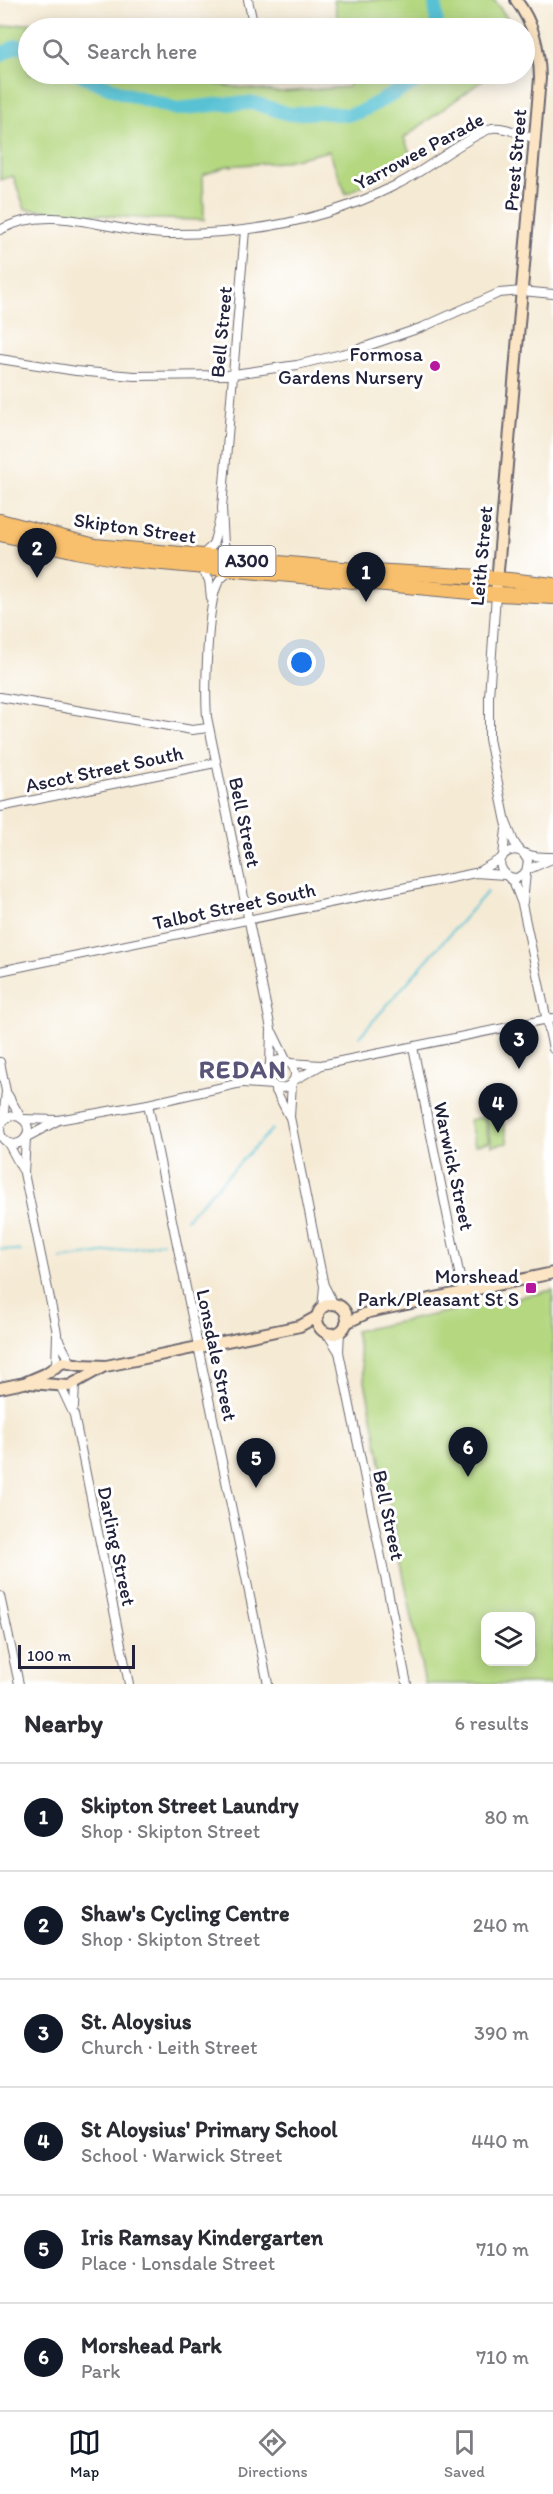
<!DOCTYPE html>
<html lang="en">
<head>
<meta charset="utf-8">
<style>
	body { margin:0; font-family:Itim,sans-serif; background:#f2f2f3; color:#2b2b33 }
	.controls { position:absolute; right:18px; bottom:18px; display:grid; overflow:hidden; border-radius:12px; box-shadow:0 3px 15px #0003 }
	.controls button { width:54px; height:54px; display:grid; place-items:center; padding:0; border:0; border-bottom:2px solid #e1e1e2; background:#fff; color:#2b2b33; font:30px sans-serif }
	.scale { position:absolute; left:18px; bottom:15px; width:117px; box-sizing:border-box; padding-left:6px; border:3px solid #22223b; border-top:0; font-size:16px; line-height:21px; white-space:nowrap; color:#22223b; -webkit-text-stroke:4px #fff; paint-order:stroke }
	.you { position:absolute; left:302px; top:663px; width:21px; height:21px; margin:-15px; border:4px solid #fff; border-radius:50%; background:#1a73e8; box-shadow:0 0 0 9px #1a73e833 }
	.badge { display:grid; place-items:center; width:39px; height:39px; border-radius:50%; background:#111827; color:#fff; font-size:20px; font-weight:700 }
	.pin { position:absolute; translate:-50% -50px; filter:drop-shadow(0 2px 3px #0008) }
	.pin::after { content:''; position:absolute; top:32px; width:21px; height:18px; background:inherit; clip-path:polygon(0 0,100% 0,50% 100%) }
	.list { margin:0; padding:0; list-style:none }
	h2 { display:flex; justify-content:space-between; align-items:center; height:78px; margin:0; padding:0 24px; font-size:26px }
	h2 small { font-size:20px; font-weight:400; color:#7c7c81 }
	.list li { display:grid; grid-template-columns:39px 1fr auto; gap:18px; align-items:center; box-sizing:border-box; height:108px; padding:0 24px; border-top:2px solid #e1e1e2 }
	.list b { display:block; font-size:22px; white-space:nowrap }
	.list p { margin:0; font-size:20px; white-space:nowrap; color:#7c7c81 }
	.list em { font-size:20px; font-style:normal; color:#7c7c81 }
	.icon { flex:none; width:33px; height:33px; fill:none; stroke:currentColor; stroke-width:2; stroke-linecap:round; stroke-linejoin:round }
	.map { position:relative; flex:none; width:553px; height:1684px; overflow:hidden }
	.search { position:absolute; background:#fff; box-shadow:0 3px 15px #0003; left:18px; right:18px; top:18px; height:66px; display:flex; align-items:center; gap:15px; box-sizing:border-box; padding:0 21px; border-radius:33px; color:#7c7c81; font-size:22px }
	.sheet { height:726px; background:#fff }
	nav { display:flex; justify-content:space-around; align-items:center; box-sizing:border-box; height:84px; border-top:2px solid #e1e1e2; background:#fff; font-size:16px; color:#7c7c81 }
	nav a { display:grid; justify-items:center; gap:3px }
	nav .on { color:#111827 }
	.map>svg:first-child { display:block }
	.green { fill:#b4d780; stroke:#6b7c5e; stroke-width:1.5; fill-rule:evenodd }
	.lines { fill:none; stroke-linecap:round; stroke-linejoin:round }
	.stream { stroke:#58c2d4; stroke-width:2 }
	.river { stroke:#58c2d4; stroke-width:14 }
	.street-casing { stroke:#6c6871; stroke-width:10 }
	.secondary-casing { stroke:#6c6871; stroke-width:14 }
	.highway-casing { stroke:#6c6871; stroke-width:16 }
	.street { stroke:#fff; stroke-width:8 }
	.secondary { stroke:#fce5c4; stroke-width:10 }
	.highway { stroke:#f8bf6c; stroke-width:14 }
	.poi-dot { fill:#b5179e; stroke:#fff; stroke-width:2 }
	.labels { text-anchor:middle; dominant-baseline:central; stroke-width:6; stroke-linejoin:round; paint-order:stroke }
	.shield { fill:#fff; stroke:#646476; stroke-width:1.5 }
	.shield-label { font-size:18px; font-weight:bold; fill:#22223b }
	.street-label { font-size:20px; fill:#22223b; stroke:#fff }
	.poi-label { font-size:20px; fill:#22223b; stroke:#fff; text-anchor:end }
	.district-label { font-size:26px; font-weight:bold; letter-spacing:1.5px; fill:#5b5479; stroke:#fff }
</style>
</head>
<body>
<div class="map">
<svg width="553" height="1684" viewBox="0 0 553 1684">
	<rect width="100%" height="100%" fill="#fff"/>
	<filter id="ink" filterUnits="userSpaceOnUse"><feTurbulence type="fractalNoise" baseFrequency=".0167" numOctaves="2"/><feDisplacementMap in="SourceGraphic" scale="12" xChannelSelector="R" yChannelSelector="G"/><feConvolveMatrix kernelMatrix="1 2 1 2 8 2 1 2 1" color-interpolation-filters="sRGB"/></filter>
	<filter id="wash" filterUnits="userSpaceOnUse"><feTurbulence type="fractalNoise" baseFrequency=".008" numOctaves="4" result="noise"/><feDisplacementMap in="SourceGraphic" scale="24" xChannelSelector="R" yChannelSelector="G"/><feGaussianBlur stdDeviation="1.35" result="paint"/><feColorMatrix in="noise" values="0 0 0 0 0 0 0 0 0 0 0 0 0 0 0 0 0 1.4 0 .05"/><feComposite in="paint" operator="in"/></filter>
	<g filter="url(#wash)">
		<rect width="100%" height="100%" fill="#f5ead4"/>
		<!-- green -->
		<g class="green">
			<polygon points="334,0 494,0 513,26 508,28 339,28"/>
			<polygon points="36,22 47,28 28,28 28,74 174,74 220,85 278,92 349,87 347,74 491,74 404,138 413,160 346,194 329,151 281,162 227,166 203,175 204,220 152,219 25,209 13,176 0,180 0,27"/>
			<polygon points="501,1113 508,1143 492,1146 486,1116"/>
			<polygon points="484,1117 489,1142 475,1145 469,1120"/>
			<path d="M553 1290V1684H425L355 1331ZM486 1616H530V1662H486Z"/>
		</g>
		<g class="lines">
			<!-- stream -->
			<g class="stream">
				<polyline points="359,1037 487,892"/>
				<polyline points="186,1219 272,1129"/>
				<polyline points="0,1249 21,1251"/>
				<polyline points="61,1259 145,1247 163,1242"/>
			</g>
			<!-- river -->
			<g class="river">
				<polyline points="435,0 437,28"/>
				<polyline points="0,55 16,46 28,47"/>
				<polyline points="80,74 89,79 123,93 177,109 222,104 254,103 289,114 320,112 347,115 360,112 417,81 420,74"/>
			</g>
		</g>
	</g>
	<g filter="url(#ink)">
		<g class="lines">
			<!-- street casing -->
			<g class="street-casing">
				<g id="street">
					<polyline points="248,0 254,27"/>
					<path d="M0 230C51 201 110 233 165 234 246 235 326 221 398 184 430 168 458 142 492 128 507 126 520 136 535 138"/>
					<polyline points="0,359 76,371 134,376 227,375 297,365 350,352 423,327 499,293 522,291 553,294"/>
					<polyline points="203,554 213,545 220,518"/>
					<polyline points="233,558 224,545 222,508 245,230"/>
					<polyline points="201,568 209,580 211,598"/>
					<path d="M232 571C226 574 221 577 218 583 207 604 205 691 207 717L271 1029 270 1065"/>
					<polyline points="496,594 489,697 489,739 506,822 514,842 521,852"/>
					<polyline points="0,697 192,730 208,728"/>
					<polyline points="0,807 215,763"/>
					<path d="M523 853 528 861 526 872 517 878C501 879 492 856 511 851 518 848 526 855 534 856 540 857 547 857 553 857"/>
					<polyline points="503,856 506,829"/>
					<polyline points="527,870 552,859"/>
					<polyline points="479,871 502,858"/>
					<polyline points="507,876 514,883 522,904 553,1049"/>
					<polyline points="523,902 526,873"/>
					<polyline points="0,971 475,873 505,875"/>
					<polyline points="273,1033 287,1062"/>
					<polyline points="413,1047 463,1292"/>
					<circle cx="281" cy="1074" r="14"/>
					<polyline points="0,1062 6,1091 3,1122"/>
					<polyline points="289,1063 321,1065 553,1018"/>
					<polyline points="293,1081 320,1066"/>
					<polyline points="292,1082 290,1117 324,1286 322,1308"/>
					<polyline points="242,1083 273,1085"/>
					<polyline points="274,1087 289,1116"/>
					<polyline points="8,1095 21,1118"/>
					<polyline points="148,1104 268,1684"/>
					<circle cx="14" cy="1130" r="14"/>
					<polyline points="22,1119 58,1120 148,1104 241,1083 270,1067"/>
					<polyline points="27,1137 57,1121"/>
					<polyline points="26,1138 24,1173 57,1333 56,1366"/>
					<polyline points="8,1143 22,1169"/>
					<polyline points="325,1287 334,1305"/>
					<polyline points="340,1331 339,1352 407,1684"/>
					<polyline points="327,1333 339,1352"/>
					<polyline points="59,1340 71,1363"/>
					<polyline points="60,1385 74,1415 129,1684"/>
					<polyline points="74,1407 75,1382"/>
					<polyline points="0,1596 19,1684"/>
				</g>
			</g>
			<!-- secondary casing -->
			<g class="secondary-casing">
				<g id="secondary">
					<path d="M496 594 540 78C539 48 534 24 516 0"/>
					<circle cx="332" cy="1319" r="15"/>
					<polyline points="346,1323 369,1312 553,1273"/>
					<polyline points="29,1383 69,1386 103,1367"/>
					<polyline points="0,1388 24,1383 45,1374 63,1362 81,1365 106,1366 300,1326 318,1316"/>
				</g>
			</g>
			<!-- highway casing -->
			<g class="highway-casing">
				<g id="highway">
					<polyline points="0,521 95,546 354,570 482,577 553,585"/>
					<polyline points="0,534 76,551 120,559 481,593 553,597"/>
				</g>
			</g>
			<!-- street -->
			<use href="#street" class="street"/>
			<!-- secondary -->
			<use href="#secondary" class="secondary"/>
			<!-- highway -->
			<use href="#highway" class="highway"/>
		</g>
	</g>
	<!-- markers -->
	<g class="poi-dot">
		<circle cx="435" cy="366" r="6"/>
		<rect x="525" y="1282" width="12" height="12" rx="3"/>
	</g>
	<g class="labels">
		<!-- shield labels -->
		<rect class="shield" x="218.5" y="546" width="57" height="30" rx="4.5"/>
		<g class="shield-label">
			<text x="247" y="561">A300</text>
		</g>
		<!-- street labels -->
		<g class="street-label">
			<text transform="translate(419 151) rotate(-28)">Yarrowee Parade</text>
			<text transform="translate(515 160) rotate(-85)">Prest Street</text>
			<text transform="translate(221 332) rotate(-85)">Bell Street</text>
			<text transform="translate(135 528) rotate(8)">Skipton Street</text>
			<text transform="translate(481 556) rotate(-85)">Leith Street</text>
			<text transform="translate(104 769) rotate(-12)">Ascot Street South</text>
			<text transform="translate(245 822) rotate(78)">Bell Street</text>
			<text transform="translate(234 906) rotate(-12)">Talbot Street South</text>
			<text transform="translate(454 1166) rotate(78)">Warwick Street</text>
			<text transform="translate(217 1355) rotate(78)">Lonsdale Street</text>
			<text transform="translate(389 1515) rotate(78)">Bell Street</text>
			<text transform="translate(117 1546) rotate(78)">Darling Street</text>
		</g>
		<!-- poi labels -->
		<g class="poi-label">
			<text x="423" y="354">Formosa<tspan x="423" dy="23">Gardens Nursery</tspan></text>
			<text x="519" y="1276">Morshead<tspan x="519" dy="23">Park/Pleasant St S</tspan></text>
		</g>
		<!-- district labels -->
		<g class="district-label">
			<text x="243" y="1069">REDAN</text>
		</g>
	</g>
</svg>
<div class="controls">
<button><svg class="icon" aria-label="layers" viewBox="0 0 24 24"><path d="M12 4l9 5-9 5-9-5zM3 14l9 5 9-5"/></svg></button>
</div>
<div class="scale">100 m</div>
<div class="you"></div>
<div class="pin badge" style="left:366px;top:602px">1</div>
<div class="pin badge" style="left:37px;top:578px">2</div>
<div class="pin badge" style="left:519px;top:1069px">3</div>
<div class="pin badge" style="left:498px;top:1133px">4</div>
<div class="pin badge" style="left:256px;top:1488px">5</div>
<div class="pin badge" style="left:468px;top:1477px">6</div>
<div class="search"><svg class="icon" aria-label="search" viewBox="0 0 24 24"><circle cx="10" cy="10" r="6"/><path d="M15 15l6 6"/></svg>Search here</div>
</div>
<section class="sheet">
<h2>Nearby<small>6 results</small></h2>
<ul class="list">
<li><span class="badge">1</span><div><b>Skipton Street Laundry</b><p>Shop · Skipton Street</p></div><em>80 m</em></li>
<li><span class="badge">2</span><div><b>Shaw's Cycling Centre</b><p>Shop · Skipton Street</p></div><em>240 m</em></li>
<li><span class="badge">3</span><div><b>St. Aloysius</b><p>Church · Leith Street</p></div><em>390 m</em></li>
<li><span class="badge">4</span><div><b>St Aloysius' Primary School</b><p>School · Warwick Street</p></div><em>440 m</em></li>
<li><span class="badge">5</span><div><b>Iris Ramsay Kindergarten</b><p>Place · Lonsdale Street</p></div><em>710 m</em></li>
<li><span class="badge">6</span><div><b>Morshead Park</b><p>Park</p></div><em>710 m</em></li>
</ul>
</section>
<nav>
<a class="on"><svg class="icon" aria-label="map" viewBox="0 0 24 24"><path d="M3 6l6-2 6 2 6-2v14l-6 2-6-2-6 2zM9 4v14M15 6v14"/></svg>Map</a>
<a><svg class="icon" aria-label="directions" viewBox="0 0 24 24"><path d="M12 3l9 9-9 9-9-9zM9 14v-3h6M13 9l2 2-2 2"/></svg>Directions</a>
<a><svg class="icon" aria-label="saved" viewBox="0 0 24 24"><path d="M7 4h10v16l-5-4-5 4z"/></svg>Saved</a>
</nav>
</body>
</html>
